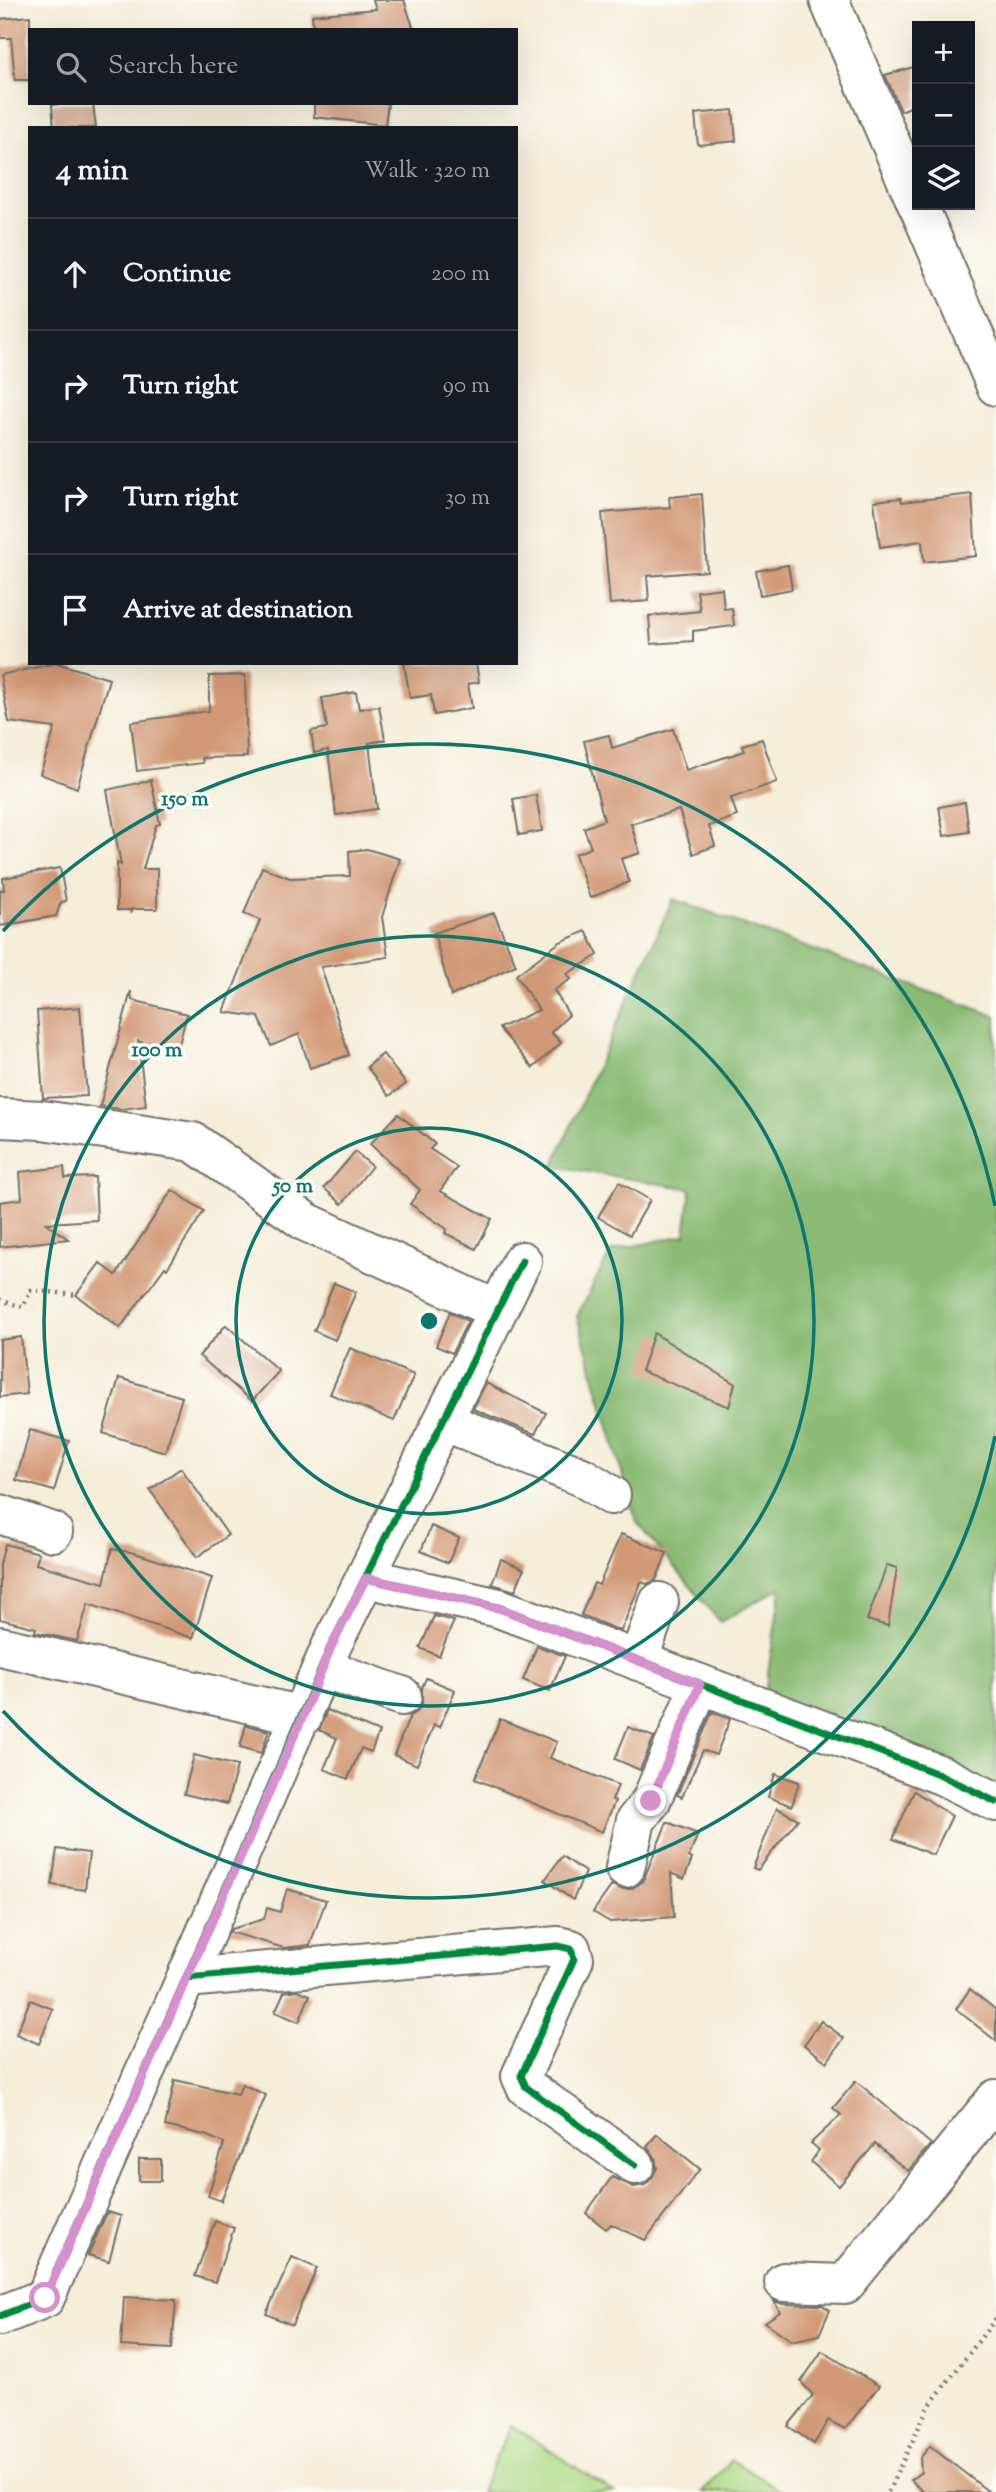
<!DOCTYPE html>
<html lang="en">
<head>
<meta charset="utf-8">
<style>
	body { margin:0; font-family:"Sorts Mill Goudy",serif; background:#242831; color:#f1f3f6 }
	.controls { position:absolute; right:21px; top:21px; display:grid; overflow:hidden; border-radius:0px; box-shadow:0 7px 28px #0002 }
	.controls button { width:63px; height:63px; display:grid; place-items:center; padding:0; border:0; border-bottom:2px solid #363941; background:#171b24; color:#f1f3f6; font:35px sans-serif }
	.stop { position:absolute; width:21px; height:21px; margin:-16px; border:5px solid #d690ce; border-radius:50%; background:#fff }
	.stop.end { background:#d690ce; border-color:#fff; box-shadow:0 2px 7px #0008 }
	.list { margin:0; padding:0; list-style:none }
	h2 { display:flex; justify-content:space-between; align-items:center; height:91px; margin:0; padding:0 28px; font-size:30px }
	h2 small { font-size:23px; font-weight:400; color:#9ea1a6 }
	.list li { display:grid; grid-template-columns:46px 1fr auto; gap:21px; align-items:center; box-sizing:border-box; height:112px; padding:0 28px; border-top:2px solid #363941 }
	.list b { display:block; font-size:26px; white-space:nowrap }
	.list em { font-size:23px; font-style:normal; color:#9ea1a6 }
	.icon { flex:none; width:38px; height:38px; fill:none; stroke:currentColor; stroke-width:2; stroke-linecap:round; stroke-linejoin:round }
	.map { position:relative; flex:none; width:996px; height:2492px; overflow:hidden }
	.search { position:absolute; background:#171b24; box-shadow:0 7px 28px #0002; left:28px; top:28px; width:490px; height:77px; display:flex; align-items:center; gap:18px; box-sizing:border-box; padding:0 24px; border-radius:0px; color:#9ea1a6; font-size:26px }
	.panel { position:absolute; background:#171b24; box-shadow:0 7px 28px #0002; left:28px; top:126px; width:490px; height:539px; border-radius:0px }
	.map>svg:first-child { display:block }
	.green { fill:#adda86; stroke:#6c8258; stroke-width:2 }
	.forest { fill:#8aba73; stroke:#5a724f; stroke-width:2 }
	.building { fill:#d19875 }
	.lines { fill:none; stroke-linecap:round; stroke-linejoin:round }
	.minor-casing { stroke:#716f68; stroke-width:42 }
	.path { stroke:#716f68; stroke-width:4.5; stroke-dasharray:2 5; stroke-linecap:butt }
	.minor { stroke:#fff; stroke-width:38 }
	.cycleway-casing { stroke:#fdfcf7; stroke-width:11 }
	.cycleway { stroke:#00873e; stroke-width:7 }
	.route { stroke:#d690ce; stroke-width:9 }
	.ring { fill:none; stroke:#0f766e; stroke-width:3.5 }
	.centre { fill:#0f766e; stroke:#fdfcf7; stroke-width:3.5 }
	.ring-label { font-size:21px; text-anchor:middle; font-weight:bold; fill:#0f766e; stroke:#fdfcf7; stroke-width:7; stroke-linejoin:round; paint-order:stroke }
</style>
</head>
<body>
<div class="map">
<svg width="996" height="2492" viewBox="0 0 996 2492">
	<rect width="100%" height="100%" fill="#fdfcf7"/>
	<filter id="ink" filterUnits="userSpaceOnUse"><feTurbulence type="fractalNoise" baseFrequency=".0143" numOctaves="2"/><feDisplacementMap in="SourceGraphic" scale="14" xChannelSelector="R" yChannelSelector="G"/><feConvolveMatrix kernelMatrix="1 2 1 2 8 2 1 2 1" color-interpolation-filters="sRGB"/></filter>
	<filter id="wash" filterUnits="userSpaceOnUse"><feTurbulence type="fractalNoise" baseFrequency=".00686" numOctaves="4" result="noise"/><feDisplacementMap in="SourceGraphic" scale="28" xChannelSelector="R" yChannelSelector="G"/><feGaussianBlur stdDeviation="1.57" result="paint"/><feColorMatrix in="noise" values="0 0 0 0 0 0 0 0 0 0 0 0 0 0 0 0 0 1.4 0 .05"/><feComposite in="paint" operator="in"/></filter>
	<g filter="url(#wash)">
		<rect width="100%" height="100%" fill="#f4edd8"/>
		<!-- green -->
		<g class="green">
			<polygon points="511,2425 614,2492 480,2492"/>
			<polygon points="732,2460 783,2492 703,2492"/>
		</g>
		<!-- forest -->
		<polygon class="forest" points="673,899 996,1016 996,1787 764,1700 781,1588 720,1622 636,1521 577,1316 611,1251 685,1235 691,1189 553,1166"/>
		<g id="blocks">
			<!-- building -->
			<g class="building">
				<polygon points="373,0 404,0 414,30 313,30 312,15 376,9"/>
				<polygon points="30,16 30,80 15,80 11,38 0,38 0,19"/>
				<polygon points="917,66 917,104 901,111 885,75"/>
				<polygon points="64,103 93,103 96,128 54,128 52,105"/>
				<polygon points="314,103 388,103 385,125 314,117"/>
				<polygon points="733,110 736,141 698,145 695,114"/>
				<polygon points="702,494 707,571 647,576 649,601 610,604 602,513 670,507 669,497"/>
				<polygon points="972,494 976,556 924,562 922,541 880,547 874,501 901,498 902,502"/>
				<polygon points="788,565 792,589 760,595 756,571"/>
				<polygon points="722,588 724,609 732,608 734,626 693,631 693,641 651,644 649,616 700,611 697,591"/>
				<polygon points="57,663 109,679 77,788 40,774 55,728 9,722 0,675"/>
				<polygon points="404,663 476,663 479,682 468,684 472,708 434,715 431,695 410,698"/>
				<polygon points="245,675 247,757 202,758 203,763 137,771 131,722 209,711 209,676"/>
				<polygon points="356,692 359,709 379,706 385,740 369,743 377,809 336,815 328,750 314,753 311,731 327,728 322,698"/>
				<polygon points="673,729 686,770 744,751 742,745 762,739 777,782 731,798 737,816 709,826 715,846 693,854 679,810 631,824 640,853 621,859 629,882 590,898 575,854 591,848 584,828 604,820 584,741 609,735 612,748"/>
				<polygon points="151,780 160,824 156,825 143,869 157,869 157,909 132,909 131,914 130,910 117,910 117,863 121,865 107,790"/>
				<polygon points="536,795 542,831 519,835 513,799"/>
				<polygon points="965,802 969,832 944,836 939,807"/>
				<polygon points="367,849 400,859 382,917 388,957 321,967 349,1055 310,1068 299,1034 271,1046 259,1017 224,1012 260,920 244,914 262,867 290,878 350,876 349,851"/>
				<polygon points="60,868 66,901 61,902 56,916 0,926 0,890 4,890 3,878"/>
				<polygon points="494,913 516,965 451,996 434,933"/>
				<polygon points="586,931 598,955 567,974 571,979 554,990 569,1015 551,1032 561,1043 533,1068 499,1028 539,1010 516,975 560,942"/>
				<polygon points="131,991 132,1000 187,1014 177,1052 138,1041 146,1106 121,1109 100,1106"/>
				<polygon points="80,1007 87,1096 43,1098 37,1011"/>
				<polygon points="383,1054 406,1084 389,1096 367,1067"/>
				<polygon points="398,1114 435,1144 430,1149 457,1167 440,1191 492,1219 476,1249 445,1233 447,1229 410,1204 420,1190 370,1144"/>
				<polygon points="355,1152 372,1166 342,1204 324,1188"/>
				<polygon points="64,1167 65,1178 95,1177 97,1220 46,1223 68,1239 0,1247 0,1202 22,1199 20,1172"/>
				<polygon points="619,1182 650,1200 630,1235 598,1217"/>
				<polygon points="172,1190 204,1211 167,1269 165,1267 120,1328 76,1295 100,1263 116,1275"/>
				<polygon points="334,1283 356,1292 335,1340 314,1331"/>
				<polygon points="450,1312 468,1321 452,1353 436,1346"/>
				<polygon points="226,1325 279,1371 252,1401 199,1356"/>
				<polygon points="654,1333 735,1384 729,1407 641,1371"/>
				<polygon points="21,1337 27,1394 0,1397 0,1340"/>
				<polygon points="350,1348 414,1375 394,1421 330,1394"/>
				<polygon points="119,1378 182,1397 165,1452 103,1433"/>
				<polygon points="486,1383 546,1413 535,1434 473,1409"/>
				<polygon points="30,1430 69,1441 54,1491 16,1480"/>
				<polygon points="181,1468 228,1535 197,1557 150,1490"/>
				<polygon points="431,1526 459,1538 448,1563 421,1551"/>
				<polygon points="621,1534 667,1553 656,1580 647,1584 641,1582 621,1631 581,1615 594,1583 599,1585"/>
				<polygon points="5,1544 39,1553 36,1564 104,1583 112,1549 135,1553 212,1578 193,1638 88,1604 77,1641 35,1632 36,1628 0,1619 0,1564"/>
				<polygon points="501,1559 524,1569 515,1591 492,1584"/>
				<polygon points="887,1565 897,1568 888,1626 867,1620"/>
				<polygon points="434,1616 454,1621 439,1656 420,1648"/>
				<polygon points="537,1646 565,1656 550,1691 523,1680"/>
				<polygon points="426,1678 455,1690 440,1727 434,1725 417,1765 394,1755 410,1716 417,1712 422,1704 422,1688"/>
				<polygon points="327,1710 379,1732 371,1752 361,1748 348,1779 324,1769 337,1738 319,1730"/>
				<polygon points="712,1712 730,1719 716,1755 703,1750 682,1797 677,1795"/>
				<polygon points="500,1719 557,1742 550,1758 618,1785 612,1800 615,1801 602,1832 475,1779"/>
				<polygon points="246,1725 269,1731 261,1753 240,1747"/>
				<polygon points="628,1727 654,1737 640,1770 615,1759"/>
				<polygon points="194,1755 237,1766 227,1804 184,1794"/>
				<polygon points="775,1774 799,1782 792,1806 768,1797"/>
				<polygon points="914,1791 952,1816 933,1855 893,1839"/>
				<polygon points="777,1808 798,1819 758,1870 753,1868"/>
				<polygon points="667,1822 698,1834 689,1857 692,1859 684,1879 671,1873 674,1917 610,1922 593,1912 612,1885 621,1889 631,1889 643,1881"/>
				<polygon points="57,1849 89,1853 85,1890 52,1885"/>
				<polygon points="562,1856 585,1872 573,1900 545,1880"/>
				<polygon points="287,1889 326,1900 310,1945 284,1948 230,1932 231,1929 264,1919 267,1908 280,1912"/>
				<polygon points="970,1989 996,2010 996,2041 956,2009"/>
				<polygon points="298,1990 310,1995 299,2022 275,2012 284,1992"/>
				<polygon points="30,2000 53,2009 39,2044 16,2034"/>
				<polygon points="821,2021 844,2038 827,2062 804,2045"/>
				<polygon points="175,2080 238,2094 242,2084 266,2095 221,2201 208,2196 224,2143 205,2135 165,2126"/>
				<polygon points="856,2081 931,2144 908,2171 875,2144 839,2186 811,2162 819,2150 811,2143 841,2115 833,2108"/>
				<polygon points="657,2134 700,2169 645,2240 611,2224 606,2229 586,2213 612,2177 634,2187 645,2185 652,2178 657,2168 655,2157 647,2146"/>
				<rect x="139" y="2159" width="22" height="22"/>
				<polygon points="107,2212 121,2216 109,2261 88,2255"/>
				<polygon points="215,2221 234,2228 215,2282 195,2276"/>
				<polygon points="292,2257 317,2268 292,2325 266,2314"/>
				<polygon points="124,2297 176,2300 172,2349 121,2346"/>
				<polygon points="774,2301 783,2304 822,2305 830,2310 819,2335 792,2341 765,2322 780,2312"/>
				<polygon points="822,2351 879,2386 845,2429 828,2420 814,2444 788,2426 813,2395 801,2382"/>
				<polygon points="930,2446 989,2492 924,2492 911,2480 921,2472 920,2458"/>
			</g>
		</g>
	</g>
	<g filter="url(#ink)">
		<use href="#blocks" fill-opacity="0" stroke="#716f68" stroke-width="2"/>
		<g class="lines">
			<!-- minor casing -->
			<g class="minor-casing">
				<g id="minor">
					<polyline points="829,0 917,204"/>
					<polyline points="918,205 996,386"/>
					<polyline points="0,1118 42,1120 193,1142 306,1222 497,1310"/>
					<polyline points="443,1421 582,1477 611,1495"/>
					<polyline points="0,1514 53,1532"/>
					<polyline points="366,1578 499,1608 941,1775 996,1802"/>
					<polyline points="0,1646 303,1716"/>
					<polyline points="638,1661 659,1602"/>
					<polyline points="322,1668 402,1696"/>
					<polyline points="625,1868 636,1820 651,1801 700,1684"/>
					<polyline points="186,1978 330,1649 522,1261"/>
					<polyline points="784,2282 845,2284 996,2099"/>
					<polyline points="0,2316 45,2298 186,1978 558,1946 571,1949 574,1959 521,2076 526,2087 635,2165"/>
				</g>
			</g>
			<!-- path -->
			<g class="path">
				<polyline points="0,1300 23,1307 31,1290 76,1295"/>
				<polyline points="888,2492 929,2406 996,2318"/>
			</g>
			<!-- minor -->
			<use href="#minor" class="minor"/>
			<!-- cycleway casing -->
			<g class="cycleway-casing">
				<g id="cycleway">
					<polyline points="366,1578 499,1608 941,1775 996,1802"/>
					<polyline points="186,1978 330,1649 522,1261"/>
					<polyline points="0,2316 45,2298 186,1978 558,1946 571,1949 574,1959 521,2076 526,2087 635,2165"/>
				</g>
			</g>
			<!-- cycleway -->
			<use href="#cycleway" class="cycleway"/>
		</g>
	</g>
	<g class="lines" filter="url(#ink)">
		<!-- route -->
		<polyline class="route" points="45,2298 303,1716 330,1649 366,1578 499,1608 700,1684 651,1801"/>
	</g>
	<!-- distance rings -->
	<g class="ring">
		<circle cx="429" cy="1321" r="193"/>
		<circle cx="429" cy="1321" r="385"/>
		<path d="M995 1436A578 578 0 0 1 3 1711M3 931A578 578 0 0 1 995 1206"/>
	</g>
	<circle cx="429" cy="1321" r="10" class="centre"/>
	<g class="ring-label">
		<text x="185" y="805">150 m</text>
		<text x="157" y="1056">100 m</text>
		<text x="293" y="1192">50 m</text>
	</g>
</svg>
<div class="controls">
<button>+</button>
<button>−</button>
<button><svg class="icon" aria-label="layers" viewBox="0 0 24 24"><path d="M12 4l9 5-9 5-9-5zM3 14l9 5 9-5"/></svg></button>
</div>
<div class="stop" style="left:45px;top:2298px"></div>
<div class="stop end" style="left:651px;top:1801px"></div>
<div class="search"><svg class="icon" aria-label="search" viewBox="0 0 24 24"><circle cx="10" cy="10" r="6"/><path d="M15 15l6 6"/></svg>Search here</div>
<section class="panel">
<h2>4 min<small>Walk · 320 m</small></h2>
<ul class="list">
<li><svg class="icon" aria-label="ahead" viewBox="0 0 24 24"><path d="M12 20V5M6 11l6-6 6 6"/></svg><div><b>Continue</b></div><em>200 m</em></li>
<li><svg class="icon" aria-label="right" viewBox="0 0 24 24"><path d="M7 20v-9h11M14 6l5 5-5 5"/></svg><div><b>Turn right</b></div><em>90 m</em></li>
<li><svg class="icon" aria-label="right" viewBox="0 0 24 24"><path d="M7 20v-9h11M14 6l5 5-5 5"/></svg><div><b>Turn right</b></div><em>30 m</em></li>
<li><svg class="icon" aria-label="arrive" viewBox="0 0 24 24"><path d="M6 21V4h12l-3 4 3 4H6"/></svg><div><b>Arrive at destination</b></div></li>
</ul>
</section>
</div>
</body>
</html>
